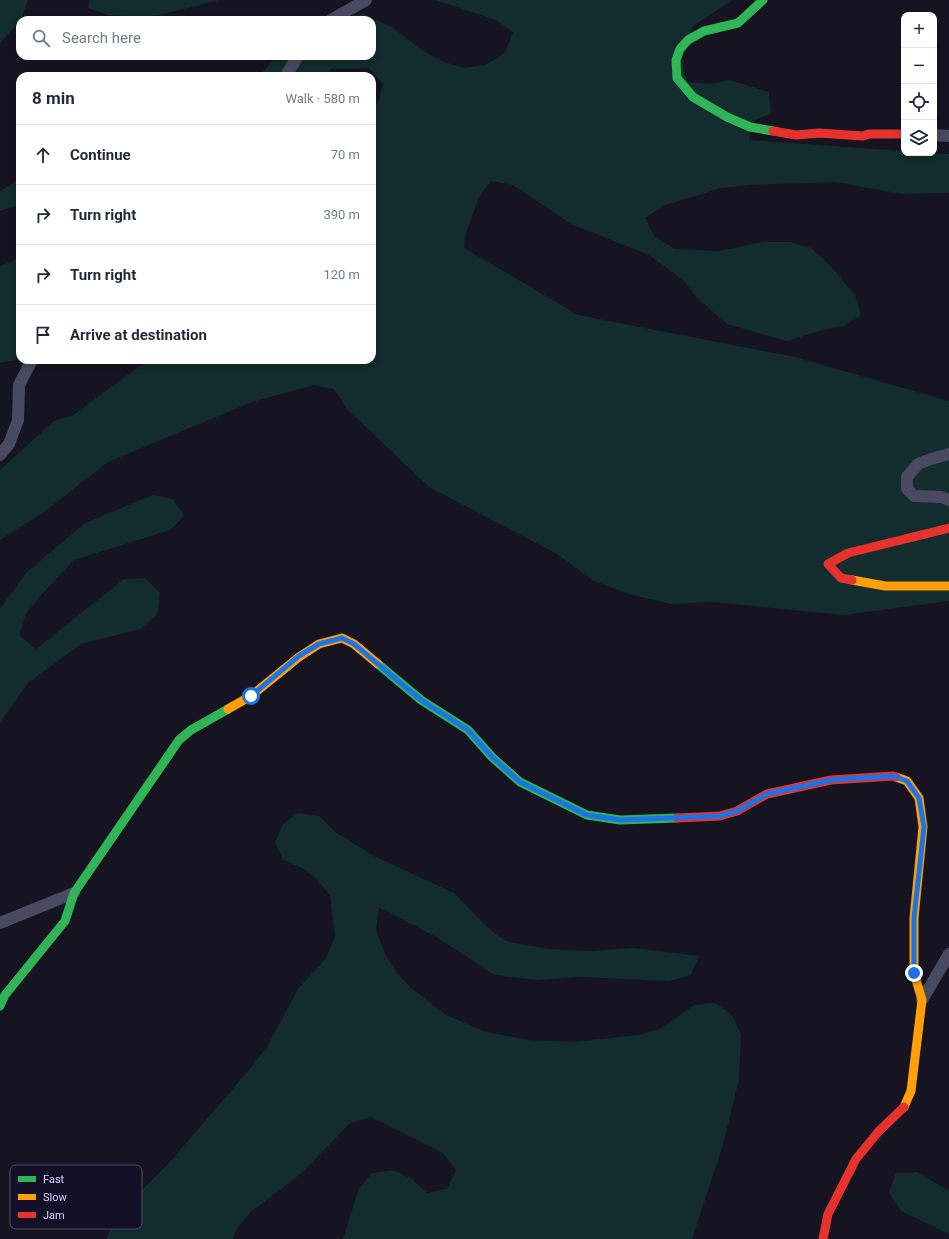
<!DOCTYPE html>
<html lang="en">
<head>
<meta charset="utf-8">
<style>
	body { margin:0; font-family:Roboto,sans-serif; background:#f6f6f7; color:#1f2937 }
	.controls { position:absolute; right:12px; top:12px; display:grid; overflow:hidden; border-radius:8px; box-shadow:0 2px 10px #0003 }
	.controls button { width:36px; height:36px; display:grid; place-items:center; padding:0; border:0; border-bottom:1px solid #e0e1e3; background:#fff; color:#1f2937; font:20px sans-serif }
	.stop { position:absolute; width:12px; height:12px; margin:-9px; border:3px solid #1a73e8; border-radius:50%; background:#fff }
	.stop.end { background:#1a73e8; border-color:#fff; box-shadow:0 1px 4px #0008 }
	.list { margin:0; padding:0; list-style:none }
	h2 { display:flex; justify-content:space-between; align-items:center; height:52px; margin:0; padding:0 16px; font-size:17px }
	h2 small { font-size:13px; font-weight:400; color:#747a83 }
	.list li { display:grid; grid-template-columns:26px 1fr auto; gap:12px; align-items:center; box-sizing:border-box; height:60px; padding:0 16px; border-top:1px solid #e0e1e3 }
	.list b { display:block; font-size:15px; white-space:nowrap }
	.list em { font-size:13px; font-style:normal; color:#747a83 }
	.icon { flex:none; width:22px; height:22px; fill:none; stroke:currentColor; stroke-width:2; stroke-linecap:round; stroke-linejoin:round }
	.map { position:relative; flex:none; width:949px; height:1239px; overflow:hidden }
	.search { position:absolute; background:#fff; box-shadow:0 2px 10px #0003; left:16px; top:16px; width:360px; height:44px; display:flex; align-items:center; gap:10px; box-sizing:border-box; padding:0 14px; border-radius:12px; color:#747a83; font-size:15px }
	.panel { position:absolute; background:#fff; box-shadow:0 2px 10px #0003; left:16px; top:72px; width:360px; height:292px; border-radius:12px }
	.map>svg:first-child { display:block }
	.green { fill:#132c2d }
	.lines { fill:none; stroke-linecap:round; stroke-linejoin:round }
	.street { stroke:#4a4962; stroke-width:12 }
	.fast { stroke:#30b455; stroke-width:9 }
	.slow { stroke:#ff9f0a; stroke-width:9 }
	.jam { stroke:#e5322d; stroke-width:9 }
	.route { stroke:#1a73e8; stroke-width:5 }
	.key { fill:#130f26; stroke:#4e4a67; stroke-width:1 }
	.key-label { font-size:11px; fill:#d9d4ff }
</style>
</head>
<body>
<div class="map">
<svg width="949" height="1239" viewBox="0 0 949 1239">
	<rect width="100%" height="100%" fill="#161421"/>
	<!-- green -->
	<g class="green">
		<polygon points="0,0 28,0 21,20 0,43"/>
		<polygon points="89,0 220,0 151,17 108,15 88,8"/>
		<polygon points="435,0 733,0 693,26 688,40 680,49 687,82 710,84 729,80 769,92 771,114 753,121 749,140 904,151 904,153 949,154 949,193 902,194 835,182 750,185 721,188 663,206 645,218 654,236 675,249 719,251 763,242 790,242 811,248 827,262 855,295 861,315 844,326 825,329 787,341 727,324 696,297 684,281 649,255 571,224 513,185 491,181 479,197 465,236 464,248 578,315 795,357 949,401 949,601 844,615 712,602 671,604 632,595 592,580 557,554 429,487 348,410 334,389 314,385 252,402 108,462 48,509 0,540 0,470 54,421 73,415 148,360 372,360 372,104 378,104 383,84 369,68 331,69 322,76 258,76 278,56 372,56 372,20 322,20 364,14 392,27 425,52 444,62 464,68 485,65 505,53 513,32 496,20"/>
		<polygon points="20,179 20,205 0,211 0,191"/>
		<polygon points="20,258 20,359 0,363 0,266"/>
		<polygon points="153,495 173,499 184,516 170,530 74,560 42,594 26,614 19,635 36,649 124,579 145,578 160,593 157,615 140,629 81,644 29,682 0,722 0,609 27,572 85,523"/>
		<polygon points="298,813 319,816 335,832 376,857 454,893 489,929 506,941 547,949 591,951 633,948 699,956 691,975 669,981 580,977 537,980 495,975 438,938 379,907 376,930 385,954 397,973 410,987 446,1015 486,1032 529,1040 572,1042 639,1035 660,1029 694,1005 715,1003 731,1014 741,1034 739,1079 722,1148 692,1239 343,1239 359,1188 372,1173 393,1170 412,1179 427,1193 447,1189 456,1170 443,1153 371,1117 349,1124 304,1171 251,1212 237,1228 233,1239 106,1239 118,1214 168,1164 254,1064 268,1045 298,989 326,958 335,937 330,896 318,880 302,868 283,860 275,843 283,824"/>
		<polygon points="917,1172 949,1191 949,1234 901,1211 889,1192 896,1173"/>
	</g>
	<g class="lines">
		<!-- street -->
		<g class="street">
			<polyline points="331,20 366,0"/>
			<polyline points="287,76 287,74 298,56"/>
			<polyline points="934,135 949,136"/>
			<polyline points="949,454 931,459 918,464 907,477 907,489 914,496 941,497 949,500"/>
			<polyline points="0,455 9,444 18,420 19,385 32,360"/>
			<polyline points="0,923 74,893"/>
			<polyline points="922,1000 949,954"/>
		</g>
		<!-- fast -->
		<g class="fast">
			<polyline points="763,0 738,23 704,31 688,40 680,49 676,60 677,78 693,97 727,117 750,127 773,131"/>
			<polyline points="378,664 421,700 468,730 492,757 520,782 587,815 620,820 677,818"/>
			<polyline points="0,1006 5,995 65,921 74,893 179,740 191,730 228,709"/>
		</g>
		<!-- slow -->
		<g class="slow">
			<polyline points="852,580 885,586 949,586"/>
			<polyline points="228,709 251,696 299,657 319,644 342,638 354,644 378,664"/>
			<polyline points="896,777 907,781 919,798 923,827 914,918 914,973 922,1000 911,1091 904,1107"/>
		</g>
		<!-- jam -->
		<g class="jam">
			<polyline points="773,131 796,135 819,133 863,136 869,134 904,134"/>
			<polyline points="852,580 841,578 828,564 848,553 949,528"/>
			<polyline points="677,818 720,816 737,811 767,794 831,780 893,776 896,777"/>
			<polyline points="823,1239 828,1214 856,1159 879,1131 904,1107"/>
		</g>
	</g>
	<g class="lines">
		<!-- route -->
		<polyline class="route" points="251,696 299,656 319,644 342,638 354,644 421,700 468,730 492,757 520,782 587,815 620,820 720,816 737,811 767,794 831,780 893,776 907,781 919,798 924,827 914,918 914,973"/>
	</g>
	<!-- legend -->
	<rect x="10" y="1165" width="132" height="64" rx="6" class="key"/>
	<rect x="18" y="1176" width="18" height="6" fill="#30b455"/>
	<rect x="18" y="1194" width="18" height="6" fill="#ff9f0a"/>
	<rect x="18" y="1212" width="18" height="6" fill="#e5322d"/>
	<g class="key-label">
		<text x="43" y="1183">Fast</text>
		<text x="43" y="1201">Slow</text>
		<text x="43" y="1219">Jam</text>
	</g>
</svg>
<div class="controls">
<button>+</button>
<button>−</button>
<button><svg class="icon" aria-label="locate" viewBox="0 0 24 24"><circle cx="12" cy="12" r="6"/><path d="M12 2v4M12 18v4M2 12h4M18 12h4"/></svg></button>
<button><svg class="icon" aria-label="layers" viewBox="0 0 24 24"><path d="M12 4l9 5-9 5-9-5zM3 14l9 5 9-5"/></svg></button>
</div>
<div class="stop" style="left:251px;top:696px"></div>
<div class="stop end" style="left:914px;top:973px"></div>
<div class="search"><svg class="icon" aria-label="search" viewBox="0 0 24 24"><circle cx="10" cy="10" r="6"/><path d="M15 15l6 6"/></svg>Search here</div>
<section class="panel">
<h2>8 min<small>Walk · 580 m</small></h2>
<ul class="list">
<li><svg class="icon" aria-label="ahead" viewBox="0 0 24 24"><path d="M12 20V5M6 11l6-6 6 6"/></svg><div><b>Continue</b></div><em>70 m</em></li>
<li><svg class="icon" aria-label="right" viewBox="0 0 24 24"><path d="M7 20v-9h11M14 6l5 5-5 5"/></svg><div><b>Turn right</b></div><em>390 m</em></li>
<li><svg class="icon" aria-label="right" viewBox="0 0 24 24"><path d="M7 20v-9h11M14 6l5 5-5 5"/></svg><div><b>Turn right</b></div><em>120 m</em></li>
<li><svg class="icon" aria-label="arrive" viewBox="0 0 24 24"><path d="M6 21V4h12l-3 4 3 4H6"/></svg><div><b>Arrive at destination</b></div></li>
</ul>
</section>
</div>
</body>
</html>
